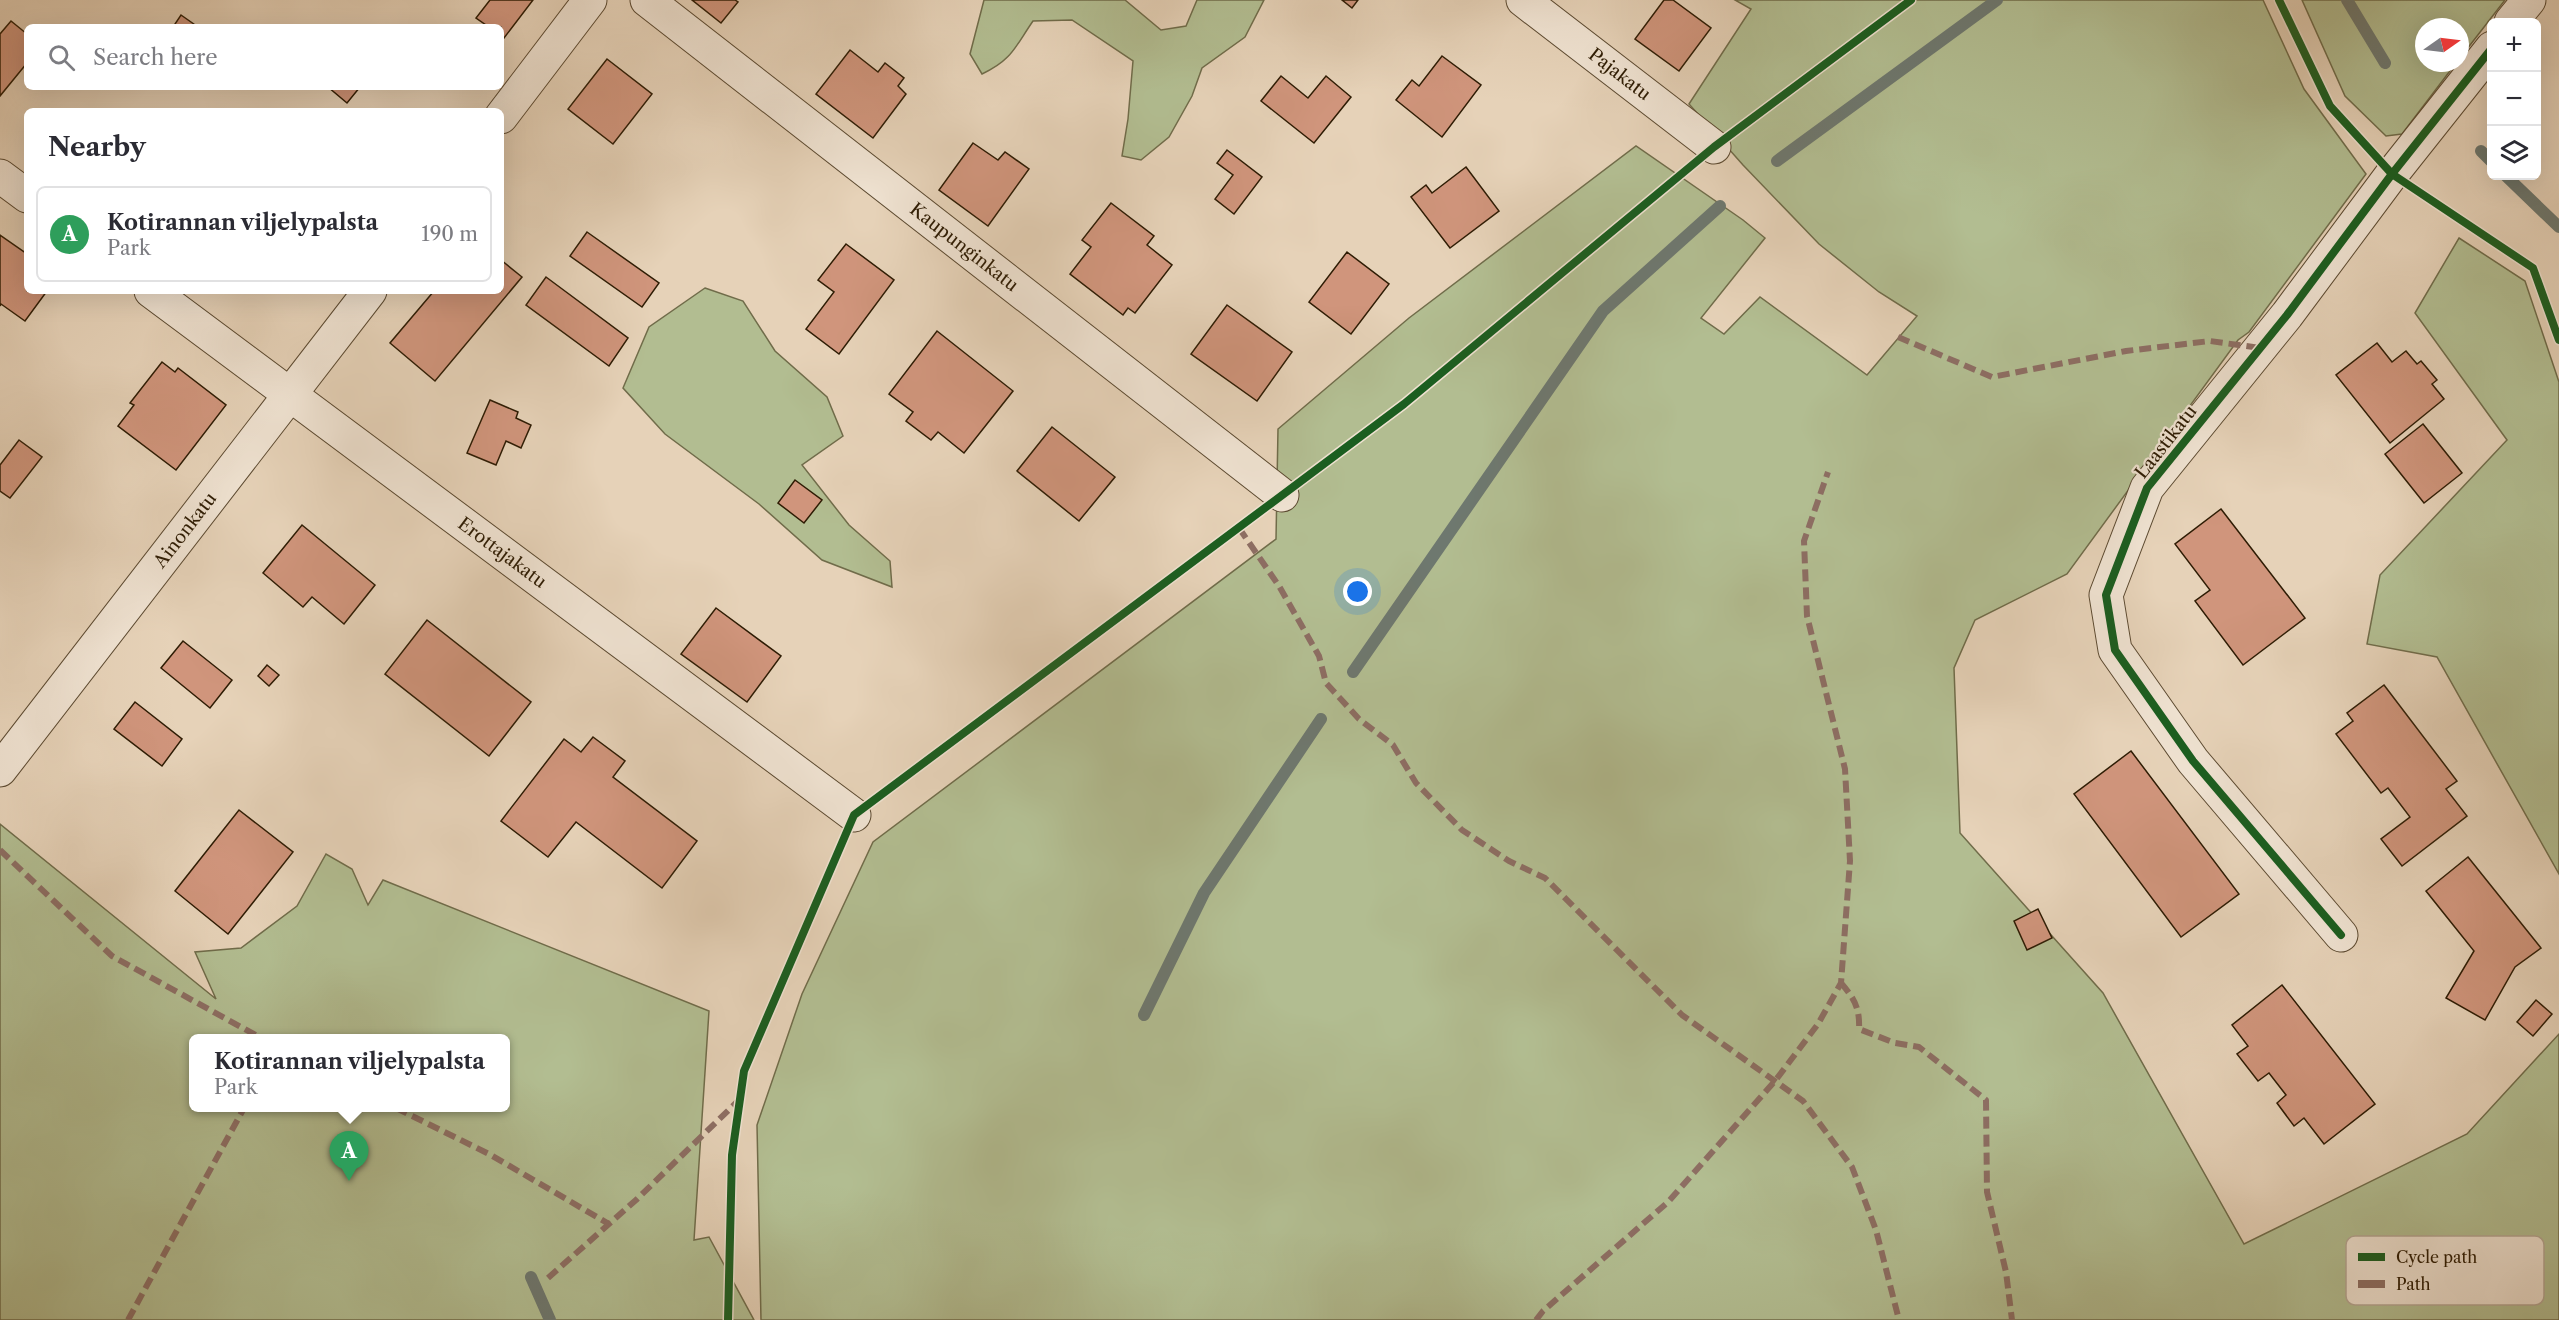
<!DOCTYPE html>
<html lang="en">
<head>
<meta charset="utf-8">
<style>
	body { margin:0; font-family:"Libre Caslon Text",serif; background:#f2f2f3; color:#2b2b33 }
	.controls { position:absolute; right:18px; top:18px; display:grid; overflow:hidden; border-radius:9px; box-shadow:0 6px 24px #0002 }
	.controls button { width:54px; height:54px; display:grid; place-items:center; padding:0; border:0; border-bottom:2px solid #e1e1e2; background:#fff; color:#2b2b33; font:30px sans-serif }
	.compass { position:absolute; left:2415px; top:18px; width:54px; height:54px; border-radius:50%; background:#fff; box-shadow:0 6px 24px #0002; rotate:76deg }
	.you { position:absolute; left:1358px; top:592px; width:21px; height:21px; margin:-15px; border:4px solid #fff; border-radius:50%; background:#1a73e8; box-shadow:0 0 0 9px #1a73e833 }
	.badge { display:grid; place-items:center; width:39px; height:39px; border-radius:50%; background:#8f2418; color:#fff; font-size:20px; font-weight:700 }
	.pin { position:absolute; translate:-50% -50px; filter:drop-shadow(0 2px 3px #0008) }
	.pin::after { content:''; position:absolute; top:32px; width:21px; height:18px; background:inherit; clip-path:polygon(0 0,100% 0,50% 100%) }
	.popup { position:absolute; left:189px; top:1034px; width:321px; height:78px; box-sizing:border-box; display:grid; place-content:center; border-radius:9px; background:#fff; filter:drop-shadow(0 2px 4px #0005); font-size:20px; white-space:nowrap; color:#7c7c81 }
	.popup b { font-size:22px; color:#2b2b33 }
	.popup::after { content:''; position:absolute; left:50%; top:100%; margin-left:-12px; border:12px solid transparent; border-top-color:#fff }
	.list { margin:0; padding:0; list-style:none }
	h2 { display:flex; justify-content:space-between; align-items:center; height:78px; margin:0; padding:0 24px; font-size:26px }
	h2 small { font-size:20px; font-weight:400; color:#7c7c81 }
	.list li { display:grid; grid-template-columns:39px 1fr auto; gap:18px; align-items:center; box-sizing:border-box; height:96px; margin:0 12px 12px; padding:0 12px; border:2px solid #e1e1e2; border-radius:9px }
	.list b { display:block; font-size:22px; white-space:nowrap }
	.list p { margin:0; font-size:20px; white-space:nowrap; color:#7c7c81 }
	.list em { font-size:20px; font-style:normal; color:#7c7c81 }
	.icon { flex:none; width:33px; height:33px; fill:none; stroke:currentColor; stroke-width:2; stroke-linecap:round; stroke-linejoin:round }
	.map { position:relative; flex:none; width:2559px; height:1320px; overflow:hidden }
	.search { position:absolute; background:#fff; box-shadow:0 6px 24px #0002; left:24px; top:24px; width:480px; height:66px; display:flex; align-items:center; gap:15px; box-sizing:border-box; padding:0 21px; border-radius:9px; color:#7c7c81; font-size:22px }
	.panel { position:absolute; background:#fff; box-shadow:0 6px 24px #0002; left:24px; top:108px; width:480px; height:186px; border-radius:9px }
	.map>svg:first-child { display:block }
	.green { fill:#b2bd91; stroke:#706c4a; stroke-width:1.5; fill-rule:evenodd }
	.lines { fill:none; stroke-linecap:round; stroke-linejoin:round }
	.stream { stroke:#6e786f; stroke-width:12 }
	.building { fill:#d0957c; stroke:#2e1c04; stroke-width:1.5 }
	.minor-casing { stroke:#5c4a31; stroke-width:35 }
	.minor { stroke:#efe2d1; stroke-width:33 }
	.quiet { stroke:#8d6e63; stroke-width:6; stroke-dasharray:12 6; stroke-linecap:butt }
	.cycleway-casing { stroke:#efe2d1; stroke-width:11 }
	.cycleway { stroke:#1b5e20; stroke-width:8 }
	.labels { text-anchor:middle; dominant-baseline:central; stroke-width:4.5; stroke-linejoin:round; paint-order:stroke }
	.street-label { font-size:18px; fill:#2e1c04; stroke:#efe2d1 }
	.key { fill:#efe2d1; stroke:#b5a794; stroke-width:1.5 }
	.key-label { font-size:16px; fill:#2e1c04 }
</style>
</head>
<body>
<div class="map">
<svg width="2559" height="1320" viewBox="0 0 2559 1320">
	<rect width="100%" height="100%" fill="#e6d2b8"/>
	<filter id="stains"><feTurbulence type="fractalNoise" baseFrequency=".00333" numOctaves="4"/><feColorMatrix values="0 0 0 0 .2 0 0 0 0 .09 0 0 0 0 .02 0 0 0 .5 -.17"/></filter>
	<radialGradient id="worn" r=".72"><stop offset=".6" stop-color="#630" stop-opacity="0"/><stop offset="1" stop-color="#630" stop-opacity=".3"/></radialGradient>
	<!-- green -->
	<g class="green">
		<path d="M984 0H1125L1161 30 1186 26 1197 0H1264L1245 37 1202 68 1192 96 1169 137 1141 160 1122 156 1128 119 1133 61 1072 20 1033 21C1015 47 1012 60 982 74L970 54Z"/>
		<polygon points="1735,0 2263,0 2304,89 2366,174 2249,332 2238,340 2067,574 1975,620 1954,668 1960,833 2103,993 2244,1244 2467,1134 2559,1034 2559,1320 761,1320 757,1125 802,994 873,842 1276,539 1278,429 1409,318 1636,146 1743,220 1765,238 1701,318 1724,334 1760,297 1867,375 1917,316 1879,292 1819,244 1743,165 1689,104 1751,9"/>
		<polygon points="2302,0 2505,0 2460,58 2460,27 2424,27 2424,63 2456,63 2402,134 2386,136 2345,96"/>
		<polygon points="2459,238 2525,281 2559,382 2559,874 2437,657 2367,644 2380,575 2507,440 2415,313"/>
		<polygon points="705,288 743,301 775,351 827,397 843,436 802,465 849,525 890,561 892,587 822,560 759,504 665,434 623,388 649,327"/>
		<path d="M0 824 216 999 195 952 241 948 297 906 326 854 352 869 368 905 383 880 709 1011 694 1240 709 1237 754 1320H0ZM505 1038V1108H193V1038Z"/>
	</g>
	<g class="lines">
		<!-- stream -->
		<g class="stream">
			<polyline points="2347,0 2385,63"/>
			<polyline points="2481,151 2492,162"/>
			<polyline points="1777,161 1997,0"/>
			<polyline points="2506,176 2559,227"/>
			<polyline points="1353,672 1603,311 1720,206"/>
			<polyline points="1144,1015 1204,893 1321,719"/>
			<polyline points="531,1277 550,1320"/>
		</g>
	</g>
	<!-- building -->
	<g class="building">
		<polygon points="490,0 533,0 504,38 501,36 501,27 489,27 476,18"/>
		<polygon points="692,0 735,0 738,2 721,23"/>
		<polygon points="1342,0 1358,0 1352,8"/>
		<polygon points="1664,0 1673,0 1711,28 1679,71 1635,39"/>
		<polygon points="181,15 198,27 173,27"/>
		<polygon points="11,21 27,34 27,63 0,96 0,34"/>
		<polygon points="850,50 878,72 885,63 904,78 898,86 906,94 873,138 816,94"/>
		<polygon points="1442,56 1481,85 1442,137 1396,100 1412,80 1419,86"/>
		<polygon points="607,59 652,94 613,144 568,109"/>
		<polygon points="1281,76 1308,98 1326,76 1351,97 1314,143 1261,101"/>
		<polygon points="328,87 360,87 347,103"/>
		<polygon points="973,143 998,160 1005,152 1029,169 988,226 939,190"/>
		<polygon points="1227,150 1262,177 1234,214 1215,199 1233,175 1217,163"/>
		<polygon points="1466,167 1499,211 1450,248 1411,197 1426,185 1432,193"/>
		<polygon points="1111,203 1154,236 1147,245 1172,265 1135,313 1128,308 1123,315 1070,274 1091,247 1082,240"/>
		<polygon points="587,232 659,283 642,307 570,256"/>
		<polygon points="0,235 27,254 27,291 47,291 25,321 1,304 0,306"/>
		<polygon points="846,244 894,280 839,354 806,329 834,292 818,280"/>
		<polygon points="1347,252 1389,284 1351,334 1309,302"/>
		<polygon points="501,260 522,277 435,381 390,343 434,291 501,291"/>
		<polygon points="546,277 628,338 609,366 526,305"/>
		<polygon points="1227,305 1292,352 1257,401 1191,354"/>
		<polygon points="937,331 1013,391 964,453 938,432 931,440 906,421 913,412 889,394"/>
		<polygon points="2377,343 2392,362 2406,351 2417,364 2421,361 2437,380 2432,384 2444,399 2390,443 2336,375"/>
		<polygon points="162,362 175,372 178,368 226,405 176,470 118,426 134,405 130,403"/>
		<polygon points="490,400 518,412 516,418 531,425 521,448 506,441 496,465 467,453"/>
		<polygon points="2423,424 2462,473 2424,503 2385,454"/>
		<polygon points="1052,427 1115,477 1079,521 1017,471"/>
		<polygon points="19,440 42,457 10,498 0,491 0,465"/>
		<polygon points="795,480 822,500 804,523 778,503"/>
		<polygon points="2221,509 2305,618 2243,665 2195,601 2210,590 2175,544"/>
		<polygon points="302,525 375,585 344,624 312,597 303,607 263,573"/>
		<polygon points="716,608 781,656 747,702 681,654"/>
		<polygon points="427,620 531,702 489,756 385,674"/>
		<polygon points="183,641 232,680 210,708 161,668"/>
		<polygon points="267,665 279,675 269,686 258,676"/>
		<polygon points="2384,685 2457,781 2446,789 2467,816 2402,866 2381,839 2410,817 2388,788 2381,793 2336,734 2353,721 2347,713"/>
		<polygon points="135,702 182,739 162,766 114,729"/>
		<polygon points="593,737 625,761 613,777 697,841 662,888 576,822 548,857 501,821 564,739 581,752"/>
		<polygon points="2131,751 2239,894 2181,937 2074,794"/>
		<polygon points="239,810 293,852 228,934 175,891"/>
		<polygon points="2468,857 2541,948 2515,967 2485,1020 2446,998 2474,951 2426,891"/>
		<polygon points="2038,909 2052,938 2027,950 2014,921"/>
		<polygon points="2282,985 2375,1104 2324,1144 2304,1118 2294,1126 2277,1103 2286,1095 2269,1073 2258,1081 2237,1054 2248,1046 2232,1025"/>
		<polygon points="2536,1000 2552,1014 2533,1036 2517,1022"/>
	</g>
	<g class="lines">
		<!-- minor casing -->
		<g class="minor-casing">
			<g id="minor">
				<path id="s1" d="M647 0 1282 495"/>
				<path id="s2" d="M1523 0 1714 147"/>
				<polyline points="2511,22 2529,0"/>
				<polyline points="501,117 590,0"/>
				<polyline points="0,176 27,196"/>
				<path id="s3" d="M151 291 854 815"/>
				<path id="s4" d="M0 770 370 291"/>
				<polyline points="2341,935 2193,761 2115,650 2106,595 2147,488 2287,315 2392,174 2492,48"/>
			</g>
		</g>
		<!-- minor -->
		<use href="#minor" class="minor"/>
		<!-- quiet -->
		<g class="quiet">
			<polyline points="1898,337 1992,377 2126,351 2210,341 2260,348"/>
			<polyline points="1239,528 1279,586 1319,656 1326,683 1359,719 1393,745 1416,783 1462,830 1509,861 1545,878 1682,1015 1803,1101 1852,1167 1876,1230 1899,1320"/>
			<polyline points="0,850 112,956 261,1038"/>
			<path d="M1841 983C1854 998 1860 1008 1859 1029L1895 1043 1919 1047 1986 1100 1987 1192 2006 1272 2012 1320"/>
			<polyline points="396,1108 489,1154 609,1224"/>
			<polyline points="548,1278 636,1200 740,1099"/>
			<polyline points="128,1320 244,1108"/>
			<polyline points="1536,1320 1543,1311 1668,1202 1775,1081 1818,1024 1841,983 1850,861 1845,769 1807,616 1804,541 1828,472"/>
		</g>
		<!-- cycleway casing -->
		<g class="cycleway-casing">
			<g id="cycleway">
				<polyline points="2279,0 2330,106 2392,174 2533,268 2559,340"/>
				<polyline points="2341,935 2193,761 2115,650 2106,595 2147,488 2287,315 2392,174 2492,48"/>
				<polyline points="728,1320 732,1155 744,1071 854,815 1404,404 1714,147 1911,0"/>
			</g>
		</g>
		<!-- cycleway -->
		<use href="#cycleway" class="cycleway"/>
	</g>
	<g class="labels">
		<!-- street labels -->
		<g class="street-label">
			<text stroke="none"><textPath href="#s2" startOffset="122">Pajakatu</textPath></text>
			<text stroke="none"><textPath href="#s1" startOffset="402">Kaupunginkatu</textPath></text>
			<text transform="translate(2166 442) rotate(-52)">Laastikatu</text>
			<text stroke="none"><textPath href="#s4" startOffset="303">Ainonkatu</textPath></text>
			<text stroke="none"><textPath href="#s3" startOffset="438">Erottajakatu</textPath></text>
		</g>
	</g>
	<!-- legend -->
	<rect x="2346" y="1236" width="198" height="69" rx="9" class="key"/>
	<rect x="2358" y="1253" width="27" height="8" fill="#1b5e20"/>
	<rect x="2358" y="1280" width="27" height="8" fill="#8d6e63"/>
	<g class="key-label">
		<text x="2396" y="1263">Cycle path</text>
		<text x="2396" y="1290">Path</text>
	</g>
	<rect width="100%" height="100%" filter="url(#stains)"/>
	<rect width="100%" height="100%" fill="url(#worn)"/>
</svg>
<div class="controls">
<button>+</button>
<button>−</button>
<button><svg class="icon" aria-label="layers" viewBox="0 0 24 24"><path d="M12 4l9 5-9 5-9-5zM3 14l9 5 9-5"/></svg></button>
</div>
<svg class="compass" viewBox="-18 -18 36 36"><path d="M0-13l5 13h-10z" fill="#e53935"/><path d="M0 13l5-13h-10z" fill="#7c7c81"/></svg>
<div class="you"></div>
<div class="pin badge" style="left:349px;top:1181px;background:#2e9e5b">A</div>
<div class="popup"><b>Kotirannan viljelypalsta</b>Park</div>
<div class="search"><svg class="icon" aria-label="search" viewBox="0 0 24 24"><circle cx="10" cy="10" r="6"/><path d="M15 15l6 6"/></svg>Search here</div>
<section class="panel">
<h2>Nearby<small></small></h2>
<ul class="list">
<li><span class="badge" style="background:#2e9e5b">A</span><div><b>Kotirannan viljelypalsta</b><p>Park</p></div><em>190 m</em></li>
</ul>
</section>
</div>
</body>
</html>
